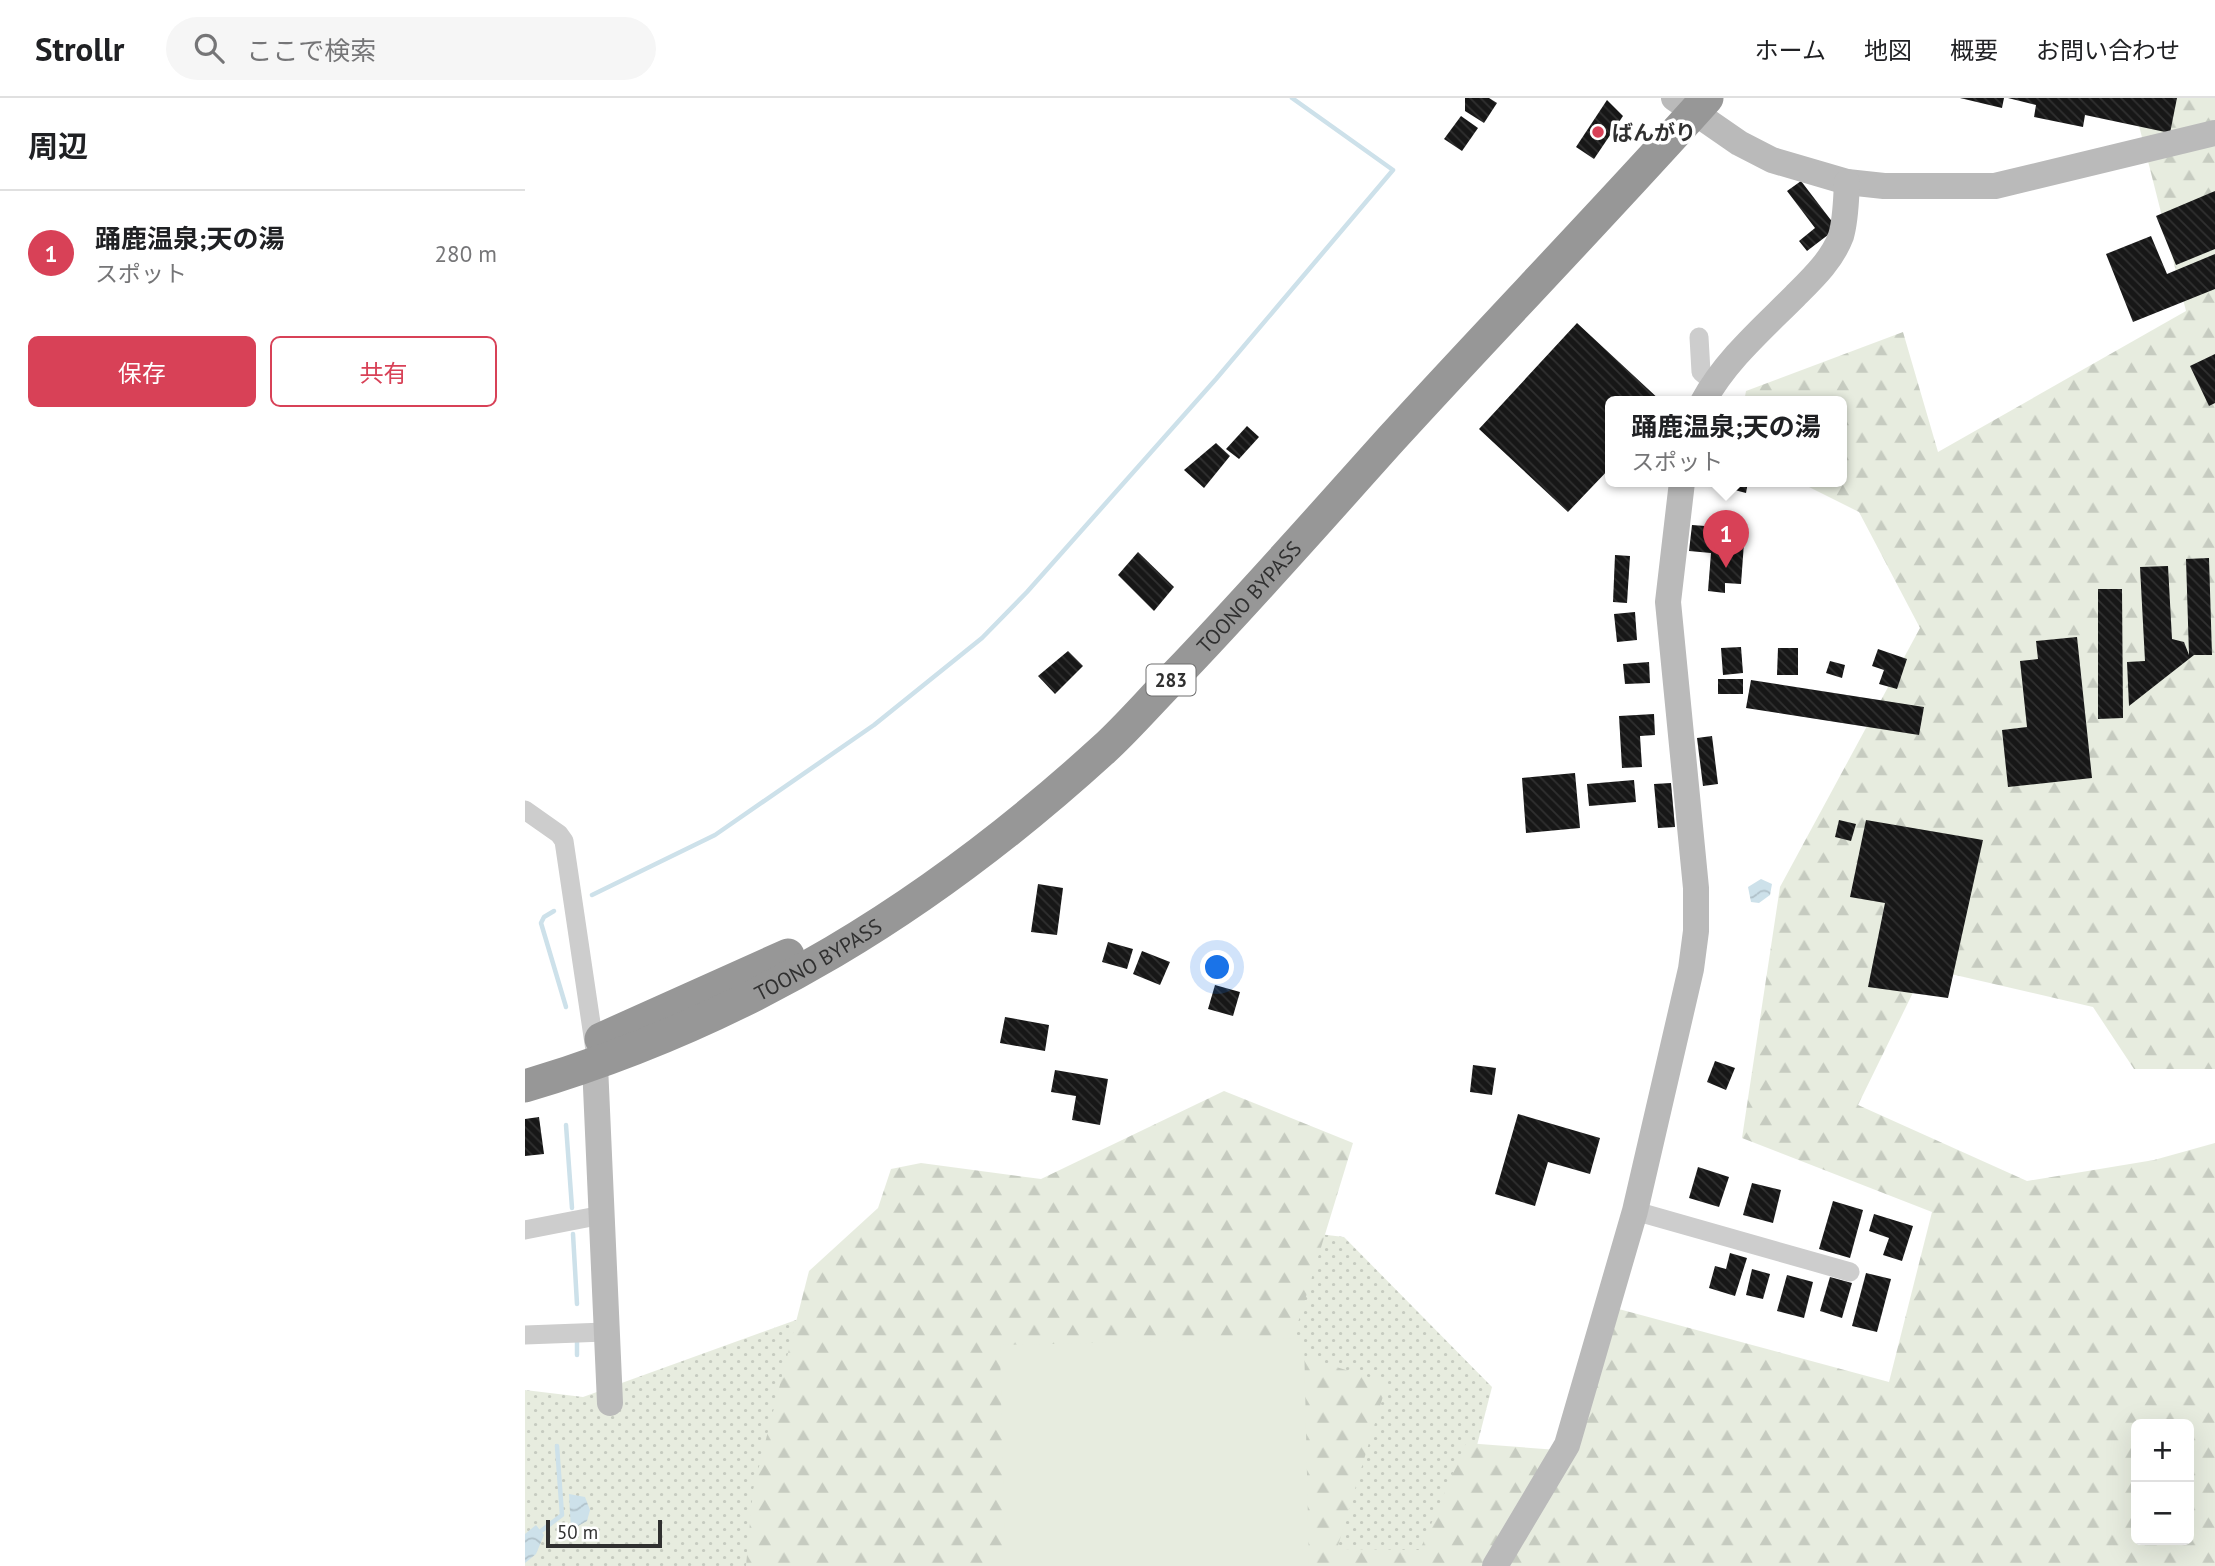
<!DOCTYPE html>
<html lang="ja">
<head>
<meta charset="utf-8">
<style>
	body { margin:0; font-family:"PT Sans","Noto Sans JP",sans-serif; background:#f6f6f6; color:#202124 }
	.controls { position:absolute; right:21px; bottom:21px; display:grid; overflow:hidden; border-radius:10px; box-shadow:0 7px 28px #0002 }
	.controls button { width:63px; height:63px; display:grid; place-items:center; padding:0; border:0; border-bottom:2px solid #e0e0e0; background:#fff; color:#202124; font:35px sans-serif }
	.scale { position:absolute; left:21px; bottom:18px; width:116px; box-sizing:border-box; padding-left:7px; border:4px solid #303030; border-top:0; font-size:19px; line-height:24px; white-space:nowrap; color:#303030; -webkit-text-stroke:5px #fff; paint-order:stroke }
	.you { position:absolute; left:693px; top:870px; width:24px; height:24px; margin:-18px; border:5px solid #fff; border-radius:50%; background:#1a73e8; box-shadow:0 0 0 10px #1a73e833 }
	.badge { display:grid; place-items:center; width:46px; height:46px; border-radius:50%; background:#d84157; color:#fff; font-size:23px; font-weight:700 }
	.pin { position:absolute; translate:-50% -58px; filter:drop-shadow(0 2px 4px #0008) }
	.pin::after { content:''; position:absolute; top:37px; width:24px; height:21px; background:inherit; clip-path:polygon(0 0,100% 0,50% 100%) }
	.popup { position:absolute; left:1080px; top:298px; width:242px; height:91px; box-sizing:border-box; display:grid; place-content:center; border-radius:10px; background:#fff; filter:drop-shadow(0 2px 5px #0005); font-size:23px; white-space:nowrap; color:#757577 }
	.popup b { font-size:26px; color:#202124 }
	.popup::after { content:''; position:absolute; left:50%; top:100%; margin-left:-14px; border:14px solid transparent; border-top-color:#fff }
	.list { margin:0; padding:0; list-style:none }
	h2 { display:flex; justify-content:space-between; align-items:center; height:91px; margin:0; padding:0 28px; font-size:30px }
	h2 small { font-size:23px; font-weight:400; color:#757577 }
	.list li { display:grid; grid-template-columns:46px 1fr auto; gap:21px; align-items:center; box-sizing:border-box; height:126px; padding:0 28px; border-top:2px solid #e0e0e0 }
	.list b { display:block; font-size:26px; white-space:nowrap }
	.list p { margin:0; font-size:23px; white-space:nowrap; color:#757577 }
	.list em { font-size:23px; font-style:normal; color:#757577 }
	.actions { display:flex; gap:14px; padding:21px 28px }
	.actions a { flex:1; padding:16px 0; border:2px solid #d84157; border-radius:10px; text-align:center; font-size:24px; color:#d84157 }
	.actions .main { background:#d84157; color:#fff }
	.icon { flex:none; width:38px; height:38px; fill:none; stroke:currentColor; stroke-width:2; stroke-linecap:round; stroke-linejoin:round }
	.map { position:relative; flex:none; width:1690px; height:1468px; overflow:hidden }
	header { display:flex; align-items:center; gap:42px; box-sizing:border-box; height:98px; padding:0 35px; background:#fff; border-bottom:2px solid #e0e0e0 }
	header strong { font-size:33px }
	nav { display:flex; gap:38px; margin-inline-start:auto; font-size:24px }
	.search { width:490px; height:63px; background:#f6f6f6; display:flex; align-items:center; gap:18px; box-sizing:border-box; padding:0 24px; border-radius:38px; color:#757577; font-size:26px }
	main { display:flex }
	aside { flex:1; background:#fff }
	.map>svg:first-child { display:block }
	.grass { fill:url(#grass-dots) }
	.forest { fill:url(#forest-firs); fill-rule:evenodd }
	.pitch { fill:#e7ecdf }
	.water { fill:url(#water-waves) }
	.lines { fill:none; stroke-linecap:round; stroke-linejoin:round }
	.stream { stroke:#cde1ea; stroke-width:4.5 }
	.building { fill:url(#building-back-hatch) }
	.street { stroke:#cdcdcd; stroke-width:19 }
	.secondary { stroke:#bababa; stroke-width:26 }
	.highway { stroke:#979797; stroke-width:33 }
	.poi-dot { fill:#d84157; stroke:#fff; stroke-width:2.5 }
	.labels { text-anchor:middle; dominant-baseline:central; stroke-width:7; stroke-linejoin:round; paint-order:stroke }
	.shield { fill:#fff; stroke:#6e6e6e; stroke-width:2 }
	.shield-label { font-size:19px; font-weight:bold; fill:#303030 }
	.poi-label { font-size:21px; font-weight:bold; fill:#303030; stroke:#fff; text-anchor:start }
	.street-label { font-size:21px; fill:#303030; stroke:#fff }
</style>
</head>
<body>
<header>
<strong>Strollr</strong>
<div class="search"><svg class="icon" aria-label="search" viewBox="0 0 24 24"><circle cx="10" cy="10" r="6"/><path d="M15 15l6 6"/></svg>ここで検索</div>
<nav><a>ホーム</a><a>地図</a><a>概要</a><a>お問い合わせ</a></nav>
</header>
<main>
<aside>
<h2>周辺<small></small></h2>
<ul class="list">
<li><span class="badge">1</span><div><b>踊鹿温泉;天の湯</b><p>スポット</p></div><em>280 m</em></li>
</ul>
<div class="actions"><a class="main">保存</a><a>共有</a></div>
</aside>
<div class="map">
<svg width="1690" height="1468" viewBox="0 0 1690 1468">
	<defs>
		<pattern id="grass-dots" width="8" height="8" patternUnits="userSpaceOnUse" patternTransform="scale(1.75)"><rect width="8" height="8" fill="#e7ecdf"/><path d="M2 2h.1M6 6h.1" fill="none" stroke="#c6cbc0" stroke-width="1.8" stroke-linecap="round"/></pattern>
		<pattern id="forest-firs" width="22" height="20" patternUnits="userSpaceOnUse" patternTransform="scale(1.75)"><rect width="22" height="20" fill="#e7ecdf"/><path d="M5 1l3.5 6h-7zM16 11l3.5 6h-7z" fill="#c6cbc0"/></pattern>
		<pattern id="water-waves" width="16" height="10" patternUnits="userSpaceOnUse" patternTransform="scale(1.75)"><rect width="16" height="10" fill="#cde1ea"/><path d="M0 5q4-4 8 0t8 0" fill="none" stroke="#b0c1c9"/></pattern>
		<pattern id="building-back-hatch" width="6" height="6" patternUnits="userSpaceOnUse" patternTransform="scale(1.75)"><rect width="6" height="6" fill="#171717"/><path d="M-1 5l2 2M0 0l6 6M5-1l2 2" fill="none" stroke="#303030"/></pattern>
	</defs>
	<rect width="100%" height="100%" fill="#fff"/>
	<!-- grass -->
	<polygon class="grass" points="401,1090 819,1139 967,1289 921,1468 0,1468 0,1292 58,1299 379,1183"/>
	<!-- forest -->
	<path class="forest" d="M1607 0H1690V971H1609L1568 909 1400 870 1333 1007 1502 1083 1629 1062 1690 1045V1468H221L228 1392 284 1173 353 1110 366 1071 396 1065 516 1081 699 993 828 1045 764 1254 862 1285 812 1451 895 1452 941 1345 1046 1353 1090 1210 1364 1284 1407 1114 1217 1040 1255 789 1395 530 1334 414 1274 384H1316V304H1219L1221 293 1378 234 1413 354 1661 213ZM1611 1326H1664V1442H1611Z"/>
	<!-- pitch -->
	<polygon class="pitch" points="779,1240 784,1468 480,1468 475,1247"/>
	<!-- water -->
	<g class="water">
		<polygon points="1236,781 1247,786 1245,797 1234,805 1226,804 1223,789"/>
		<polygon points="44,1396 60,1399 65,1412 62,1423 46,1432"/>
		<polygon points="11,1427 19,1437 11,1456 0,1465 0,1436"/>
	</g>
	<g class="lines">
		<!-- stream -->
		<g class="stream">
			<polyline points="67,797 190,737 349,627 457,540 502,494 691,281 868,72 767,0"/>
			<polyline points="29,813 19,819 16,825 41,909"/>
			<polyline points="41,1027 47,1110"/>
			<polyline points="48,1136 52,1206"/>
			<polyline points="52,1257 52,1241"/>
			<polyline points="16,1433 37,1417 32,1348"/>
		</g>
	</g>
	<!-- building -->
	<g class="building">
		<polygon points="940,0 964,0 972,5 959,25 940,13"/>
		<polygon points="1435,0 1479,0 1477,10"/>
		<polygon points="1483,0 1652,0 1645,35 1560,17 1558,29 1509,19 1511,7"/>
		<polygon points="1082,2 1098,18 1069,61 1051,49"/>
		<polygon points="936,18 953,30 937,53 919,41"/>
		<polygon points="1276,83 1312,130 1282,153 1274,143 1290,130 1262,93"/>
		<polygon points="1690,93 1690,151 1651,167 1631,118"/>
		<polygon points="1626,138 1642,176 1690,156 1690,191 1608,224 1581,156"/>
		<polygon points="1052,225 1137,304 1086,304 1086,369 1043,414 954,331"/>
		<polygon points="1690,256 1690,305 1684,308 1665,268"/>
		<polygon points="722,328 734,339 714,361 701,351"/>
		<polygon points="691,345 705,358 679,390 659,372"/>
		<polygon points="1199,384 1223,384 1221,395 1198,389"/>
		<polygon points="1167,427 1220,431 1216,486 1200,485 1200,495 1183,493 1186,455 1164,453"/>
		<polygon points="613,454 649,489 629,513 593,477"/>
		<polygon points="1090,457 1105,458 1102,505 1088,504"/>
		<polygon points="1684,460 1687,557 1669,557 1604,608 1602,564 1620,563 1615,469 1643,468 1647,541 1659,544 1664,557 1661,461"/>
		<polygon points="1573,491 1597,491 1598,620 1573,621"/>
		<polygon points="1110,514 1112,542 1092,544 1089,516"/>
		<polygon points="1552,539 1567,680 1483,689 1477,632 1502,629 1495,563 1513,561 1511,543"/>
		<polygon points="1216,549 1218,575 1198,577 1196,550"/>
		<polygon points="1253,550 1273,550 1273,577 1252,577"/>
		<polygon points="1353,551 1382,561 1372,591 1354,586 1359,572 1347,568"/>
		<polygon points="543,553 558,568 530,596 513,578"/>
		<polygon points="1305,563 1320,567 1317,580 1301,575"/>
		<polygon points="1124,564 1125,585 1100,586 1098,566"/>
		<rect x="1193" y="581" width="25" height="15"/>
		<polygon points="1226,582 1399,609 1394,637 1221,610"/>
		<polygon points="1129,616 1130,637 1115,638 1117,669 1097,670 1094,618"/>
		<polygon points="1187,638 1193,686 1178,688 1172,640"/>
		<polygon points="1050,675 1055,730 1001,735 997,680"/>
		<polygon points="1109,682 1111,704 1064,708 1062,686"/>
		<polygon points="1146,685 1150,729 1133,730 1129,686"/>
		<polygon points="1314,722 1331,726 1326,743 1310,739"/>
		<polygon points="1341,722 1458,742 1423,900 1343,889 1360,805 1325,799"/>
		<polygon points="513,786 538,790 532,837 506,834"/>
		<polygon points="583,844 608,851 602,871 577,864"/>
		<polygon points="617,853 645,864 635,887 608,876"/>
		<polygon points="690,887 715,894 708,918 683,911"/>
		<polygon points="480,919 524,927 520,953 475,945"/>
		<polygon points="1190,963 1210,970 1201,992 1182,984"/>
		<polygon points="948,967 971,970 967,997 945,994"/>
		<polygon points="530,972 583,981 575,1027 547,1022 551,998 526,994"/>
		<polygon points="993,1016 1075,1040 1065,1076 1023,1064 1010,1108 970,1096"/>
		<polygon points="14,1019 19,1056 0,1058 0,1021"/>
		<polygon points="1173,1069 1204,1079 1194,1109 1164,1100"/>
		<polygon points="1227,1085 1256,1092 1248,1125 1218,1117"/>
		<polygon points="1308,1103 1338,1112 1325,1160 1294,1151"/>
		<polygon points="1349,1116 1388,1128 1377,1163 1358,1157 1364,1140 1344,1133"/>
		<polygon points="1205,1155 1222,1160 1210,1198 1184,1190 1190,1168 1201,1171"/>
		<polygon points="1227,1171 1245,1176 1238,1201 1221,1197"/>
		<polygon points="1341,1175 1366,1181 1352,1234 1327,1228"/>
		<polygon points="1262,1177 1288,1184 1279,1220 1252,1213"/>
		<polygon points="1305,1179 1327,1185 1317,1220 1295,1213"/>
	</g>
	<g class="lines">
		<!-- street -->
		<g class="street">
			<polyline points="1174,239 1176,274 1188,284"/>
			<polyline points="0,712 34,736 39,743 70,952"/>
			<polyline points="1110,1113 1325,1174"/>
			<polyline points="0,1132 77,1117"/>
			<polyline points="0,1237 80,1234"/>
		</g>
		<!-- secondary -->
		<g class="secondary">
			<polyline points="1149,0 1214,45 1247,62 1322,84 1359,88 1470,88 1690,35"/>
			<path d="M1178 304C1200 263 1237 231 1270 198 1288 180 1307 162 1316 138 1321 121 1321 101 1322 84"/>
			<polyline points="70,967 85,1305"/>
			<polyline points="970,1468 1042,1347 1110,1113 1166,871 1171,833 1171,790 1143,504 1157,384"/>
		</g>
		<!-- highway -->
		<g class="highway">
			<polyline points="76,941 263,857"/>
			<path id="s1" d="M0 988C223 922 407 808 579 651 604 628 626 602 650 578 724 501 795 420 867 340 971 226 1079 115 1182 0"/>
		</g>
	</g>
	<!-- markers -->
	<circle class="poi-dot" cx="1073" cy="34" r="7"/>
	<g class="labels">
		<!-- shield labels -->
		<rect class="shield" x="621.5" y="566.5" width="49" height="31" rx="5"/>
		<g class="shield-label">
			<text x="646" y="582">283</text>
		</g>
		<!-- poi labels -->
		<g class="poi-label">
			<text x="1087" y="34">ばんがり</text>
		</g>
		<!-- street labels -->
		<g class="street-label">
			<text stroke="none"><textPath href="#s1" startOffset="886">TOONO BYPASS</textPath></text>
			<text stroke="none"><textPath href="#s1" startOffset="320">TOONO BYPASS</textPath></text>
		</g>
	</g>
</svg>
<div class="controls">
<button>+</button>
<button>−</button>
</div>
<div class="scale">50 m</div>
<div class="you"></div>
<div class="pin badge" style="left:1201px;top:470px">1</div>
<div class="popup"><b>踊鹿温泉;天の湯</b>スポット</div>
</div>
</main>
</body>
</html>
